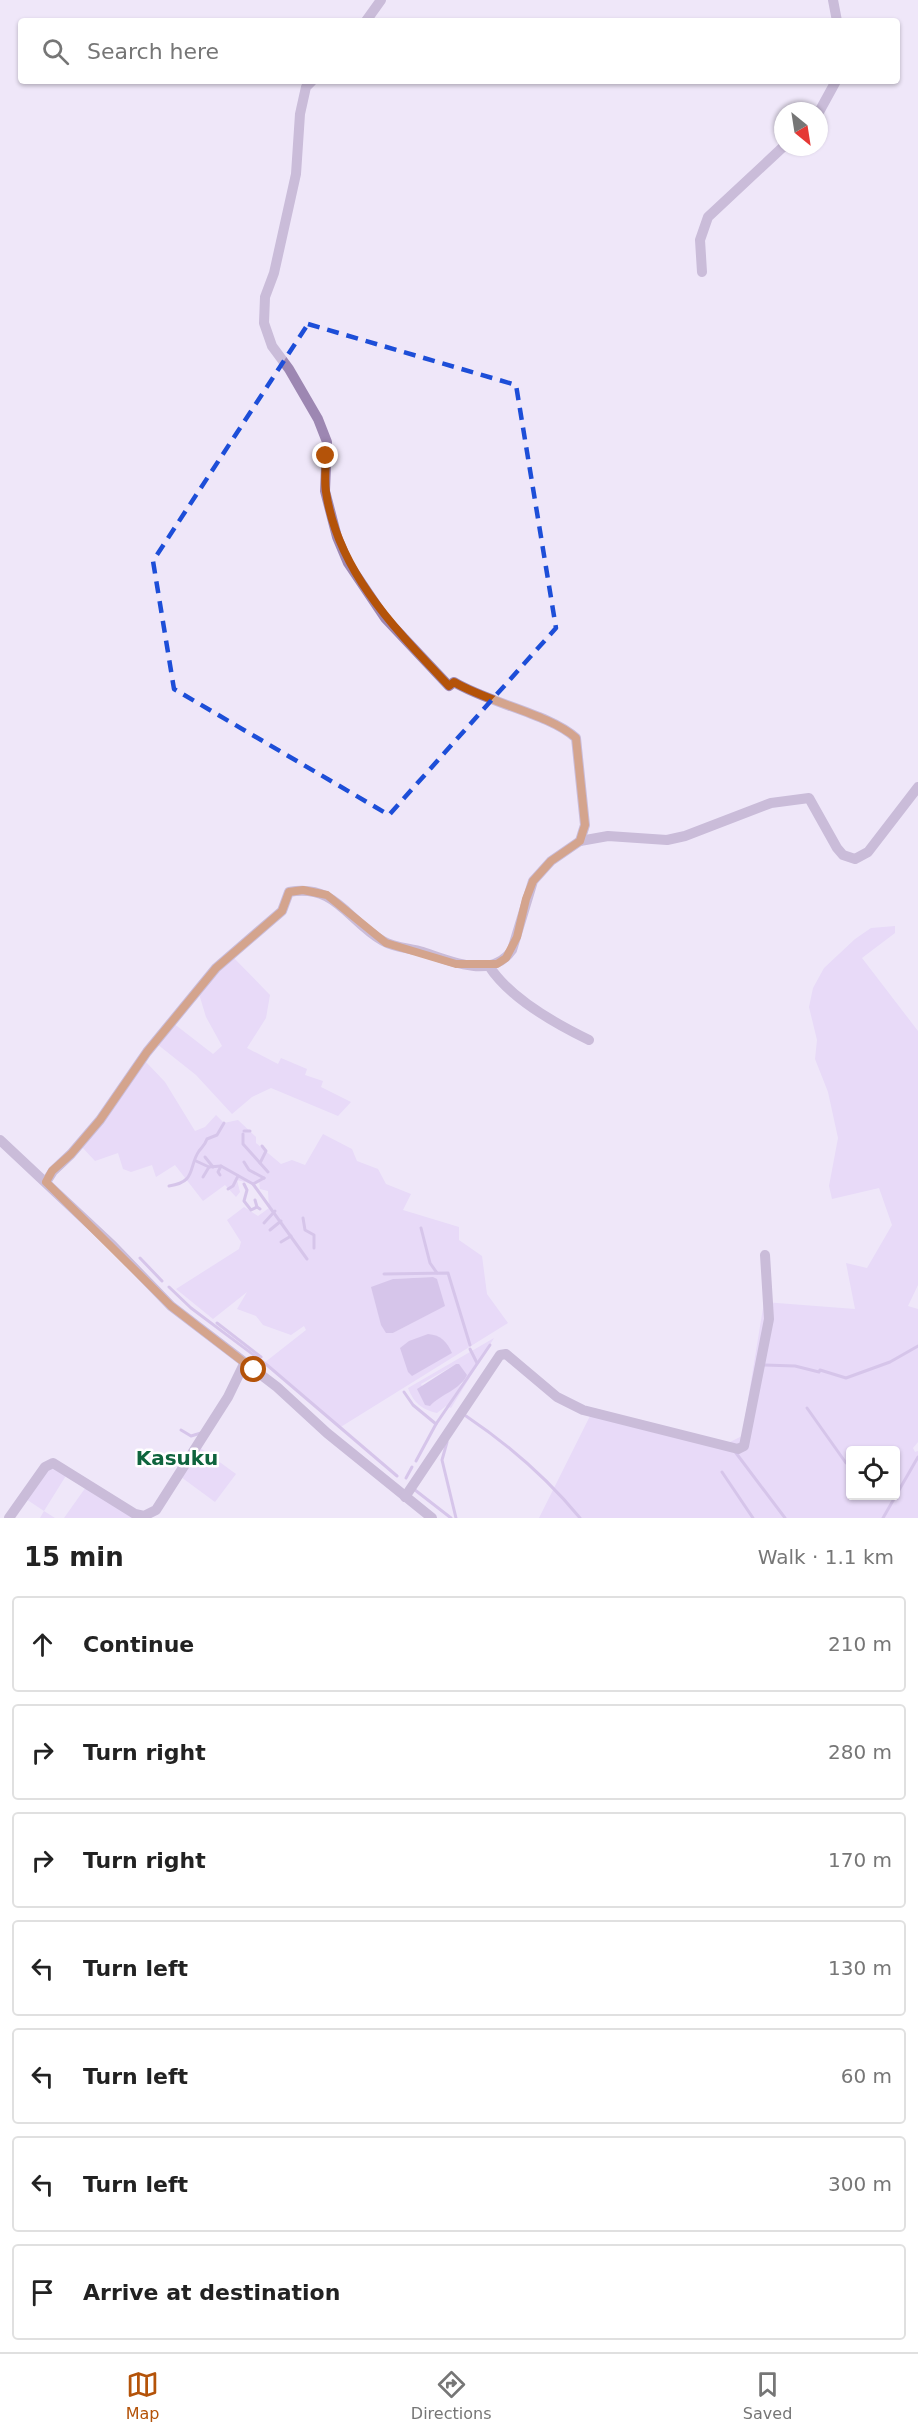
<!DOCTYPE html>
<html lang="en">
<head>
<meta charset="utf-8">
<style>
	body { margin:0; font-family:"DejaVu Sans",sans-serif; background:#f2f2f2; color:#222 }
	.controls { position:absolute; right:18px; bottom:18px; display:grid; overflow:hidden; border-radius:6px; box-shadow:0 2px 4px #0004 }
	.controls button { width:54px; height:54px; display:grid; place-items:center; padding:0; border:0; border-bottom:2px solid #e0e0e0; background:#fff; color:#222; font:30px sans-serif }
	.compass { position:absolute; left:774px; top:102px; width:54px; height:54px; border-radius:50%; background:#fff; box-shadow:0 2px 4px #0004; rotate:150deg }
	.stop { position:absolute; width:18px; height:18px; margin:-14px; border:4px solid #b45309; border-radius:50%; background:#fff }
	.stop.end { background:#b45309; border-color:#fff; box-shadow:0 2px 6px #0008 }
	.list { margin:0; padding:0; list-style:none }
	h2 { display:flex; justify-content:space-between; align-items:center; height:78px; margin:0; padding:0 24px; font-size:26px }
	h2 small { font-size:20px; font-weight:400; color:#767676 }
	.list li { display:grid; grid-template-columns:39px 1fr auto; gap:18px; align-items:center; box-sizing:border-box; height:96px; margin:0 12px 12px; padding:0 12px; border:2px solid #e0e0e0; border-radius:6px }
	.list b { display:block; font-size:22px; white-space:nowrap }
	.list em { font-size:20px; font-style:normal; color:#767676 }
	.icon { flex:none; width:33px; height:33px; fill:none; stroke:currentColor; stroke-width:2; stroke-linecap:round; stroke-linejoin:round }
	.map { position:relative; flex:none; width:918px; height:1518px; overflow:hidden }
	.search { position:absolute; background:#fff; box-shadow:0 2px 4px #0004; left:18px; right:18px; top:18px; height:66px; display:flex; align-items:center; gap:15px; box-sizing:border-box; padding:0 21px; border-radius:6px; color:#767676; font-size:22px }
	.sheet { height:834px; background:#fff }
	nav { display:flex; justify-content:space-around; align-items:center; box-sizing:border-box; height:84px; border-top:2px solid #e0e0e0; background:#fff; font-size:16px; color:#767676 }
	nav a { display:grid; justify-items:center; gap:3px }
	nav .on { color:#b45309 }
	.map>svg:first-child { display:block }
	.green { fill:#dfcaf6; fill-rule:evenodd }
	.water { fill:#b99cd7 }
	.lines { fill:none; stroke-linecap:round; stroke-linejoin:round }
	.stream { stroke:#b99cd7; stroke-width:3 }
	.minor { stroke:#9d87b2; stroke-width:10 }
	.route { stroke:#b45309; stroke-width:8 }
	.marked { fill:none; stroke:#1d4ed8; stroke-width:4.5; stroke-dasharray:12 8; stroke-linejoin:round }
	.labels { text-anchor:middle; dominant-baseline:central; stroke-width:5; stroke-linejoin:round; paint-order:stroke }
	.quarter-label { font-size:20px; font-weight:bold; fill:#0e643d; stroke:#fff }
</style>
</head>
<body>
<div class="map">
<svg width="918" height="1518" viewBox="0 0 918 1518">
	<rect width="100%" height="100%" fill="#efe7f9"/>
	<!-- green -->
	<g class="green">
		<path d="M895 926V933L862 958 918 1031V1285L908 1306 918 1309V1442L913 1448 915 1452 918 1451V1518H539L594 1408 726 1444 742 1436 764 1302 855 1309 846 1263 867 1268 892 1225 879 1188 832 1199 829 1186 838 1138 828 1092 815 1059 817 1040 809 1007 813 988 824 968 855 939 871 928ZM850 1450H896V1496H850Z"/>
		<polygon points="233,957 270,995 266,1018 247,1048 278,1064 281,1058 307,1069 305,1075 323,1081 321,1087 351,1102 338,1116 271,1088 252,1097 232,1114 196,1075 157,1044 173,1023 213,1054 222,1046 206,1017 199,994"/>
		<path d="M146 1062 165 1082 195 1131 205 1127 216 1115 224 1123 238 1120 256 1137V1143L281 1164 292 1160 305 1165 323 1134 352 1149 357 1161 378 1169 386 1184 411 1194 403 1210 459 1227V1240L482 1256 487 1294 508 1323 339 1428 264 1363 306 1330 304 1326 291 1335 263 1325 256 1316 237 1309 247 1292 213 1319 176 1289 239 1249 241 1242 227 1220 244 1207 258 1216 269 1208 268 1191 260 1189 259 1180 253 1184 237 1180 240 1192 236 1197 225 1185 203 1201 175 1165 156 1177 152 1165 131 1172 123 1169 118 1153 95 1161 81 1146ZM433 1277 444 1306 393 1333V1279Z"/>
		<path d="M494 1338 451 1408 446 1406 437 1413C421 1409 414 1403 408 1388ZM456 1364 463 1383 437 1398 430 1405 421 1384Z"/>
		<polygon points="199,1447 236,1474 215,1502 181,1477"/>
		<polygon points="50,1467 67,1474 44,1511 55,1518 40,1518 44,1511 26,1499"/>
		<polygon points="86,1487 134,1518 64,1518"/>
	</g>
	<!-- water -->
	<g class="water">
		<polygon points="433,1277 437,1279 445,1306 393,1333 386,1333 381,1325 371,1287 393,1279"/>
		<path d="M428 1334C441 1335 447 1342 452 1353L412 1376 408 1372 400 1348 409 1341Z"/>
		<path d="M456 1364H459L467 1375C460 1390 441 1394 430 1406L425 1405 417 1389Z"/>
	</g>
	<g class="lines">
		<!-- stream -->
		<g class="stream">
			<polyline points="244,1131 250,1131"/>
			<polyline points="243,1134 243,1144 268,1172"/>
			<polyline points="205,1157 213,1167"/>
			<polyline points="196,1161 209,1167 221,1166 253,1184 307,1259"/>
			<polyline points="244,1162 249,1170 264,1178"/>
			<polyline points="260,1163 266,1151 262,1146"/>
			<polyline points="220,1175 218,1172 221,1166"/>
			<polyline points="203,1177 209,1167"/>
			<polyline points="244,1184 247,1190 244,1201 251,1210 257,1207"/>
			<polyline points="253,1184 264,1178"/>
			<path d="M169 1186C197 1182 188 1167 199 1151 202 1147 205 1145 207 1139L217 1135 224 1123"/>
			<polyline points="228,1189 233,1186 238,1176"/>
			<polyline points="255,1200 257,1207 260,1209"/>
			<polyline points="303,1218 305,1230 314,1235 314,1248"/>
			<polyline points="264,1223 275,1211"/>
			<polyline points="421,1228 430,1263 437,1273"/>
			<polyline points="270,1230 281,1221"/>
			<polyline points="281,1242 291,1236"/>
			<polyline points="140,1258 162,1281"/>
			<polyline points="384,1274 448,1273 470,1345"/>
			<polyline points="169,1287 191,1308 267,1365 397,1476"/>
			<polyline points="217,1323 261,1357"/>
			<polyline points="470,1349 477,1363"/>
			<polyline points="764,1365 795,1366 819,1372 820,1370 846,1378 890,1362 918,1346"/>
			<polyline points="404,1392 413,1405 436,1424"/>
			<polyline points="807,1408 846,1463"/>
			<path d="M466 1416C509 1445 547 1478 580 1518"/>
			<polyline points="181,1430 191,1436 201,1433"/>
			<polyline points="447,1442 442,1460 456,1518"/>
			<polyline points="736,1453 785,1518"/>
			<polyline points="416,1461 436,1424 490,1345"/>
			<polyline points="722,1472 753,1518"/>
			<polyline points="406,1478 412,1467"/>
			<polyline points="415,1490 451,1518"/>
			<polyline points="883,1518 918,1457"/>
		</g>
		<!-- minor -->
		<g class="minor">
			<polyline points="833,0 837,21"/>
			<polyline points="366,21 381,0"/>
			<path d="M312 81 306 87 300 114 296 174 274 273 265 297 264 323 272 346 289 369 318 419 327 442 325 491 337 537 348 563 385 618 449 686 454 682C488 703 550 714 576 738L585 825 580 841"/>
			<polyline points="819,112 836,81"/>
			<polyline points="702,272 700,240 708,217 783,147"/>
			<path d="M489 966C509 997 556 1024 589 1040"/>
			<polyline points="0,1140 113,1246 171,1306 277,1387 327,1433 432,1518"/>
			<path d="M46 1182 53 1171 71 1154 100 1120 147 1052 216 968 282 911 289 892C335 883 348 921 383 941 395 948 410 948 423 952 451 961 491 980 512 950L533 881 551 861 580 841 608 836 667 840 685 836 771 803 809 798 837 848 843 855 855 859 868 852 918 787"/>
			<polyline points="405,1497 500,1355 506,1354 557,1397 583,1410 738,1449 744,1446 769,1319 765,1255"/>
			<polyline points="9,1518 45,1467 53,1463 135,1514 144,1516 156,1510 228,1397 244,1364"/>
		</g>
	</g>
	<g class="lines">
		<!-- route -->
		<path class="route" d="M254 1370 171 1306 46 1182 52 1171 71 1154 100 1120 147 1052 216 968 282 911 289 892 303 890 327 895 386 943 456 964H497L506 958 517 937 526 899 533 881 551 861 580 841 583 831 585 825 576 738C549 714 489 703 454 682L449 686C396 630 338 572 326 492 324 481 326 467 326 456"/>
	</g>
	<!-- marked area -->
	<path d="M0 0H918V1518H0ZM308 324 516 385 556 628 389 815 174 689 153 561Z" fill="#efe7f9" fill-opacity=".55" fill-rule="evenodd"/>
	<path class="marked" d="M308 324 516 385 556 628 389 815 174 689 153 561Z"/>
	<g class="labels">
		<!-- quarter labels -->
		<g class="quarter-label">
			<text x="177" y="1458">Kasuku</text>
		</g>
	</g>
</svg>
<div class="controls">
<button><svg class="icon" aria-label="locate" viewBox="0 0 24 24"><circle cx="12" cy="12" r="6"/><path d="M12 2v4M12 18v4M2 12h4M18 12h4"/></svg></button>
</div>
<svg class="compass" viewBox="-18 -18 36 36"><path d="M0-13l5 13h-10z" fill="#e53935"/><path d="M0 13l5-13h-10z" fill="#767676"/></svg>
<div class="stop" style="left:254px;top:1370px"></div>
<div class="stop end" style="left:326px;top:456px"></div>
<div class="search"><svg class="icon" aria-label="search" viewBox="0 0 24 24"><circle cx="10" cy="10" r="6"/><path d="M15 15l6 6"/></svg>Search here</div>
</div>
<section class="sheet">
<h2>15 min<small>Walk · 1.1 km</small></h2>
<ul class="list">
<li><svg class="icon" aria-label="ahead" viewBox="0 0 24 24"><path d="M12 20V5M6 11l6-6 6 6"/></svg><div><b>Continue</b></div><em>210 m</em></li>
<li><svg class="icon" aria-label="right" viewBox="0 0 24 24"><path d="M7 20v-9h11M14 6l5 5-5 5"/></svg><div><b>Turn right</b></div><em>280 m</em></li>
<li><svg class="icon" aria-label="right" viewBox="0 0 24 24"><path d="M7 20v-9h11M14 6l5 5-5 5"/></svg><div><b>Turn right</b></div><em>170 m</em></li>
<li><svg class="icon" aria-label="left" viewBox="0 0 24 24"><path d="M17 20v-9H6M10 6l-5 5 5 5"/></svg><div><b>Turn left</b></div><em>130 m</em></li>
<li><svg class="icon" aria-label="left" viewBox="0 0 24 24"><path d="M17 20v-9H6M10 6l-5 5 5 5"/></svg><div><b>Turn left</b></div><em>60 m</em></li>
<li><svg class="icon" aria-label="left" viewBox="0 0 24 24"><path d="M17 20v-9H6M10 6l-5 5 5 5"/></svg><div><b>Turn left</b></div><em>300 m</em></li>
<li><svg class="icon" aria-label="arrive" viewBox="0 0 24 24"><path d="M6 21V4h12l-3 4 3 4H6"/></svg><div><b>Arrive at destination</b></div></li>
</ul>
</section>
<nav>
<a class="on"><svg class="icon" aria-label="map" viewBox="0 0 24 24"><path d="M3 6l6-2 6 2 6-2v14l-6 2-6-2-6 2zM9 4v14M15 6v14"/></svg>Map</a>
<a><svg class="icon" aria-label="directions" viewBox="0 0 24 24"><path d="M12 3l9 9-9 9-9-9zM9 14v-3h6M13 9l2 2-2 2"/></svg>Directions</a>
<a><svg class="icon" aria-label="saved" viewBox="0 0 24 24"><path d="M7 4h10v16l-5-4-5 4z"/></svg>Saved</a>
</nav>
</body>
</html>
